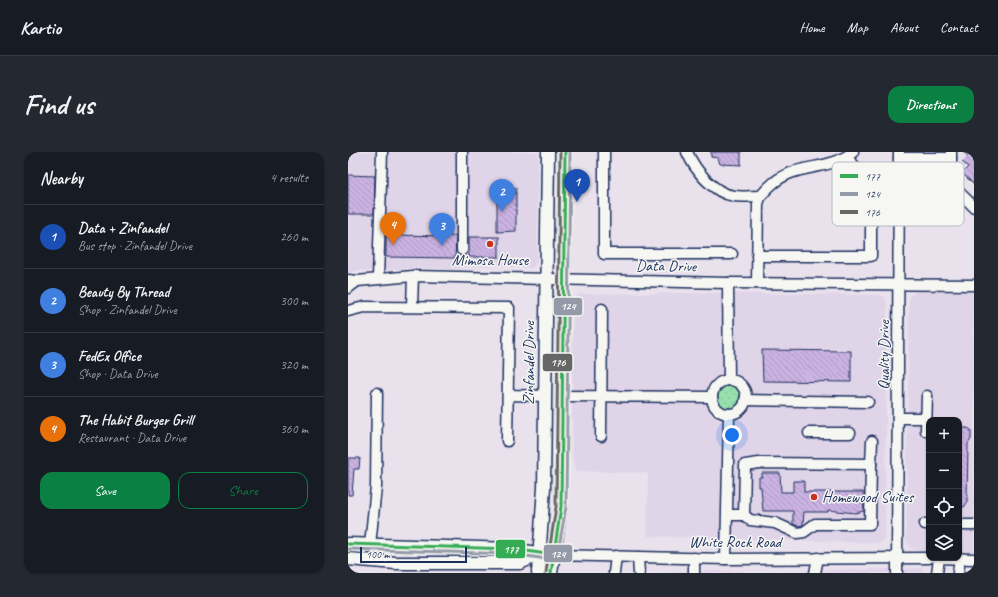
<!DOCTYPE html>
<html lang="en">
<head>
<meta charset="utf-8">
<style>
	body { margin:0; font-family:Caveat,sans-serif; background:#242831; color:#f1f3f6 }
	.controls { position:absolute; right:12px; bottom:12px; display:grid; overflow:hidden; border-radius:8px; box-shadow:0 1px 3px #0004 }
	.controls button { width:36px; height:36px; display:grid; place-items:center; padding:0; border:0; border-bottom:1px solid #363941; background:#171b24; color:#f1f3f6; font:20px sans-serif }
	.scale { position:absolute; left:12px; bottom:10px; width:107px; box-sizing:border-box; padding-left:4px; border:2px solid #1b2f5e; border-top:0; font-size:11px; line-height:14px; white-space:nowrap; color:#1b2f5e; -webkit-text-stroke:3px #f6f6f2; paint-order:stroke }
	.you { position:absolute; left:384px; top:283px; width:14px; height:14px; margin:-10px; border:3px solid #fff; border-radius:50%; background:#1a73e8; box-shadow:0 0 0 6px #1a73e833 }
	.badge { display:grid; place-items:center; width:26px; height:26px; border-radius:50%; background:#0b8043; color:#fff; font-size:13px; font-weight:700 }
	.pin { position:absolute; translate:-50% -33px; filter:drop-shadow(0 1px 2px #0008) }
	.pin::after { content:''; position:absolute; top:21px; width:14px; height:12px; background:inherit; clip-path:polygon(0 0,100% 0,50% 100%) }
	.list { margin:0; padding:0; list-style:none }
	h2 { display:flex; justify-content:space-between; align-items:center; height:52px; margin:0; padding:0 16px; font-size:17px }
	h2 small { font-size:13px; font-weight:400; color:#9ea1a6 }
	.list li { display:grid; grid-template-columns:26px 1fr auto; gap:12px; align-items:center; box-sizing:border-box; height:64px; padding:0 16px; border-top:1px solid #363941 }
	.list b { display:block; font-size:15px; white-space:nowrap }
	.list p { margin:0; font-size:13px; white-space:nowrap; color:#9ea1a6 }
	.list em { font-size:13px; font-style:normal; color:#9ea1a6 }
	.actions { display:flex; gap:8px; padding:12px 16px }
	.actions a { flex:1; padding:9px 0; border:1px solid #0b8043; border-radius:12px; text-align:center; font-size:14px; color:#0b8043 }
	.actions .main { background:#0b8043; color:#fff }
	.icon { flex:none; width:22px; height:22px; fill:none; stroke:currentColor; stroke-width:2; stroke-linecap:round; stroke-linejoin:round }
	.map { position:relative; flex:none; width:626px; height:421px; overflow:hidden; border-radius:12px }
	header { display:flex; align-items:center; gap:24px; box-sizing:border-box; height:56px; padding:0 20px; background:#171b24; border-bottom:1px solid #363941 }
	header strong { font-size:19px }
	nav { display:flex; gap:22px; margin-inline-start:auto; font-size:14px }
	.intro { display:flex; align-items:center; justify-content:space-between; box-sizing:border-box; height:96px; padding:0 24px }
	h1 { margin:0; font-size:28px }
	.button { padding:10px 18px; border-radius:12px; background:#0b8043; color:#fff; font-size:14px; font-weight:700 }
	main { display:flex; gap:24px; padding:0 24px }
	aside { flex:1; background:#171b24; border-radius:12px; box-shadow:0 1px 3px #0004 }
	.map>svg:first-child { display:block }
	.built { fill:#e0d4e9 }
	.grass { fill:url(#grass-dots); stroke:#5a8786 }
	.building { fill:url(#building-back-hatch); stroke:#1b2f5e }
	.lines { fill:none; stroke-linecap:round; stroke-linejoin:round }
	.minor-casing { stroke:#1b2f5e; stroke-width:13 }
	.major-casing { stroke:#1b2f5e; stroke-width:15 }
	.minor { stroke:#f6f6f2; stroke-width:10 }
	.major { stroke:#f6f6f2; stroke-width:12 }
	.bus-1-casing { stroke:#f6f6f2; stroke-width:6 }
	.bus-2-casing { stroke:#f6f6f2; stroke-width:6 }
	.bus-3-casing { stroke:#f6f6f2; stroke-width:6 }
	.bus-1 { stroke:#34ac54; stroke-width:3 }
	.bus-2 { stroke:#949aa8; stroke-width:3 }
	.bus-3 { stroke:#666; stroke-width:3 }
	.poi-dot { fill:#c8321e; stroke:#f6f6f2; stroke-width:1.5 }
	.labels { text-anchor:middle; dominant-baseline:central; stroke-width:3; stroke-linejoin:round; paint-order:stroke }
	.poi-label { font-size:16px; fill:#1b2f5e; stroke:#f6f6f2 }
	.street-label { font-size:16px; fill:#1b2f5e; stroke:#f6f6f2 }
	.key { fill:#f6f6f2; stroke:#b4bac6; stroke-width:1 }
	.key-label { font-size:11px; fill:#1b2f5e }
	.line-badge { stroke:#f6f6f2; stroke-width:1.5 }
	.badge-label { font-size:11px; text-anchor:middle; font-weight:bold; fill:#fff }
</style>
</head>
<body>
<header>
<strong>Kartio</strong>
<nav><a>Home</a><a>Map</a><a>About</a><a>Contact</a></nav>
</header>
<div class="intro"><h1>Find us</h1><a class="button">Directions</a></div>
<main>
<aside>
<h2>Nearby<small>4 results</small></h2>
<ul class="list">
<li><span class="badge" style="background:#1a4fb4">1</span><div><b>Data + Zinfandel</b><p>Bus stop · Zinfandel Drive</p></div><em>260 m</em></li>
<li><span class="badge" style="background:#3f7fe0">2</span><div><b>Beauty By Thread</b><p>Shop · Zinfandel Drive</p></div><em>300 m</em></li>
<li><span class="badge" style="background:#3f7fe0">3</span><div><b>FedEx Office</b><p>Shop · Data Drive</p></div><em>320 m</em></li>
<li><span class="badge" style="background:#e8710a">4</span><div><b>The Habit Burger Grill</b><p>Restaurant · Data Drive</p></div><em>360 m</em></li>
</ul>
<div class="actions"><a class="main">Save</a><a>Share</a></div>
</aside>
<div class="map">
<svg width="626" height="421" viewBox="0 0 626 421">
	<defs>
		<pattern id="grass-dots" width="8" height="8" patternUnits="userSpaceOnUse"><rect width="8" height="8" fill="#98dfae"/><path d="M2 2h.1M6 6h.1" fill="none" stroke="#82c098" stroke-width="1.8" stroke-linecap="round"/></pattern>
		<pattern id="building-back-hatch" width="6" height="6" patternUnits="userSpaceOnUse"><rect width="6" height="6" fill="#cab2e1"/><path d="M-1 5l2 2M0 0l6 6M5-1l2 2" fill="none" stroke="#ad99c3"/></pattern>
	</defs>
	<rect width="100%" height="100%" fill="#e9e2ed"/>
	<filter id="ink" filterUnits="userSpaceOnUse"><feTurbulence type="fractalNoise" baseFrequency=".025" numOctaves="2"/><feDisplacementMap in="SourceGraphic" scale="8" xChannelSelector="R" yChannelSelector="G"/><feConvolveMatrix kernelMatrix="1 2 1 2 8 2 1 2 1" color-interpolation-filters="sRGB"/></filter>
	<g filter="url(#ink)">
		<!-- built -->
		<g class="built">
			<polygon points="0,0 190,0 189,110 184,116 181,116 146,113 104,117 66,116 19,119 11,118 0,120"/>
			<polygon points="567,140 626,140 626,400 611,400 611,268 581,268 581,400 572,399 563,396 558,388 561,145"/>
			<polygon points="365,141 530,143 537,145 539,152 537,386 532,391 299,384 300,321 227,319 224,301 225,150 228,144 232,142"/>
			<polygon points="575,416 574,421 456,421 456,419"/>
			<polygon points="332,419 395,419 395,421 312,421"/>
		</g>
		<!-- grass -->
		<circle class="grass" cx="381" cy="245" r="13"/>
		<!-- building -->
		<g class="building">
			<polygon points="363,0 393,0 393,13 372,12 370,6 363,5"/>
			<polygon points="615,0 626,0 626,33 614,21 620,15 614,10 620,4"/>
			<polygon points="0,23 27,24 26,62 0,62"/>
			<polygon points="149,36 168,36 168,79 149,80"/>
			<polygon points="38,83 108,84 107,106 38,105"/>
			<rect x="121" y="85" width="30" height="20"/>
			<polygon points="414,198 503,199 503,230 415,229"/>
			<polygon points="611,276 620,276 623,278 623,287 620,292 619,351 616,355 611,355"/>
			<polygon points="0,306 12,306 11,317 6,317 4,343 0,343"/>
			<polygon points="414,321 432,321 433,340 445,340 445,329 456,329 456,340 515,340 516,359 507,361 480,358 480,360 456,360 455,373 450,374 445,372 445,359 415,359 413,335 411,335 411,325 414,325"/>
		</g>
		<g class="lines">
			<!-- minor casing -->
			<g class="minor-casing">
				<g id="minor">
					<polyline points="114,0 114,98"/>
					<polyline points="256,0 256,102 384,102"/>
					<path d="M339 0C347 18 365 41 386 44 394 45 403 44 412 44"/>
					<polyline points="603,0 603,32 626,55"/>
					<polyline points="551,6 603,6"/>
					<polyline points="551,15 603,16"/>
					<polyline points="579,41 586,48"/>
					<polyline points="409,104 523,104 523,31 498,5"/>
					<polyline points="30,126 34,0"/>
					<polyline points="0,128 9,129 65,124 380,131 626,133"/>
					<polyline points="380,131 381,228"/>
					<path d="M409 131 410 52C412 44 415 41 421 35 447 9 478 21 505 0"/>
					<polyline points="0,136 9,129"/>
					<polyline points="64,155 65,124"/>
					<polyline points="0,159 16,155 161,156 159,289"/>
					<circle cx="381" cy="245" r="17"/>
					<polyline points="161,243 197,244"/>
					<polyline points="214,244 363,245"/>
					<polyline points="397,248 520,250"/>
					<polyline points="550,266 578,266"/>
					<polyline points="578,279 579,244"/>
					<polyline points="461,281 502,281"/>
					<polyline points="253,284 254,157"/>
					<polyline points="380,363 396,363 397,313 411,311 523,312 524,289"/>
					<polyline points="396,363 402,368 427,371 449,381 456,380 467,372 522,372 523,312"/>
					<polyline points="577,372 581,372"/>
					<polyline points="611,373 626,373"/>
					<polyline points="22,393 28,335 29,241"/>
					<polyline points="205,403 378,407 581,406"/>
					<polyline points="290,405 291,421"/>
					<polyline points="346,406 346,421"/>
					<polyline points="589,406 626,407"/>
					<polyline points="378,407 381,262"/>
					<polyline points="266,421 268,404"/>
					<polyline points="467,421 470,406"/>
					<polyline points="549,421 551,0"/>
					<polyline points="589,421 591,406"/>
					<polyline points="610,421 612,406"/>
				</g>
			</g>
			<!-- major casing -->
			<g class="major-casing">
				<g id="major">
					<polyline points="0,392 165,397 200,403"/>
					<polyline points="0,407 48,411 172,411 192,402"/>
					<polyline points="190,421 196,336 200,0"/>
					<polyline points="203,421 213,355 217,0"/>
				</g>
			</g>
			<!-- minor -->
			<use href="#minor" class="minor"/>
			<!-- major -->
			<use href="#major" class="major"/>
			<!-- bus-1 casing -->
			<g class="bus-1-casing">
				<g id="bus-1">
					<polyline points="0,392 165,397 205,403"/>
					<polyline points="203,421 213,355 217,0"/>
				</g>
			</g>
			<!-- bus-2 casing -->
			<g class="bus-2-casing">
				<polyline id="bus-2" points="0,397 165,402 205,408 209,406 218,355 222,0"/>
			</g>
			<!-- bus-3 casing -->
			<g class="bus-3-casing">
				<polyline id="bus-3" points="198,420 208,355 212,0"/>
			</g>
			<!-- bus-1 -->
			<use href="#bus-1" class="bus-1"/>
			<!-- bus-2 -->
			<use href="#bus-2" class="bus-2"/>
			<!-- bus-3 -->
			<use href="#bus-3" class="bus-3"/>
		</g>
	</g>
	<!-- markers -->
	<g class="poi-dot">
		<circle cx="142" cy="92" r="4"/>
		<circle cx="466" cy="345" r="4"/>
	</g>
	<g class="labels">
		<!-- poi labels -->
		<g class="poi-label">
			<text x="142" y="108">Mimosa House</text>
			<text x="474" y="345" text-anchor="start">Homewood Suites</text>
		</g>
		<!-- street labels -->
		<g class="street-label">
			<text transform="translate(318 114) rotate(1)">Data Drive</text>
			<text transform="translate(536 203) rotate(-90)">Quality Drive</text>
			<text transform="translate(181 211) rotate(-90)">Zinfandel Drive</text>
			<text x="387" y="390">White Rock Road</text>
		</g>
	</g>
	<!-- legend -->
	<rect x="484" y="10" width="132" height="64" rx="6" class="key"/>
	<rect x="492" y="22" width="18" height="4" fill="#34ac54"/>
	<rect x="492" y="40" width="18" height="4" fill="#949aa8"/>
	<rect x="492" y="58" width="18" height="4" fill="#666"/>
	<g class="key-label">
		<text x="517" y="28">177</text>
		<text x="517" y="46">124</text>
		<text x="517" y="64">176</text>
	</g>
	<g class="line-badge">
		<rect x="205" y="145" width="30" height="19" rx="4" fill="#949aa8"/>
		<rect x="194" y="201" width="31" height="19" rx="4" fill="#666"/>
		<rect x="147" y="387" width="31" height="20" rx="4" fill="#34ac54"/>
		<rect x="195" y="392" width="30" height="19" rx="4" fill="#949aa8"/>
	</g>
	<g class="badge-label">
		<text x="220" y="158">124</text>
		<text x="210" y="214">176</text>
		<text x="163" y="401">177</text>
		<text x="210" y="406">124</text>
	</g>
</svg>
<div class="controls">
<button>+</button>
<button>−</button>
<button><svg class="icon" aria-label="locate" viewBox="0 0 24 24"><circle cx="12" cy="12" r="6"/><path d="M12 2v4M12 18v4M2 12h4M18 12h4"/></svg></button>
<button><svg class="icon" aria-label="layers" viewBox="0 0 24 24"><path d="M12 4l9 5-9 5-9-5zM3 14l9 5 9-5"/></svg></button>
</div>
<div class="scale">100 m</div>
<div class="you"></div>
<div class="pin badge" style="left:229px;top:50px;background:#1a4fb4">1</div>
<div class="pin badge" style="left:154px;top:60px;background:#3f7fe0">2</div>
<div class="pin badge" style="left:94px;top:94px;background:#3f7fe0">3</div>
<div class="pin badge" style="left:45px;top:93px;background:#e8710a">4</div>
</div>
</main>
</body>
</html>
